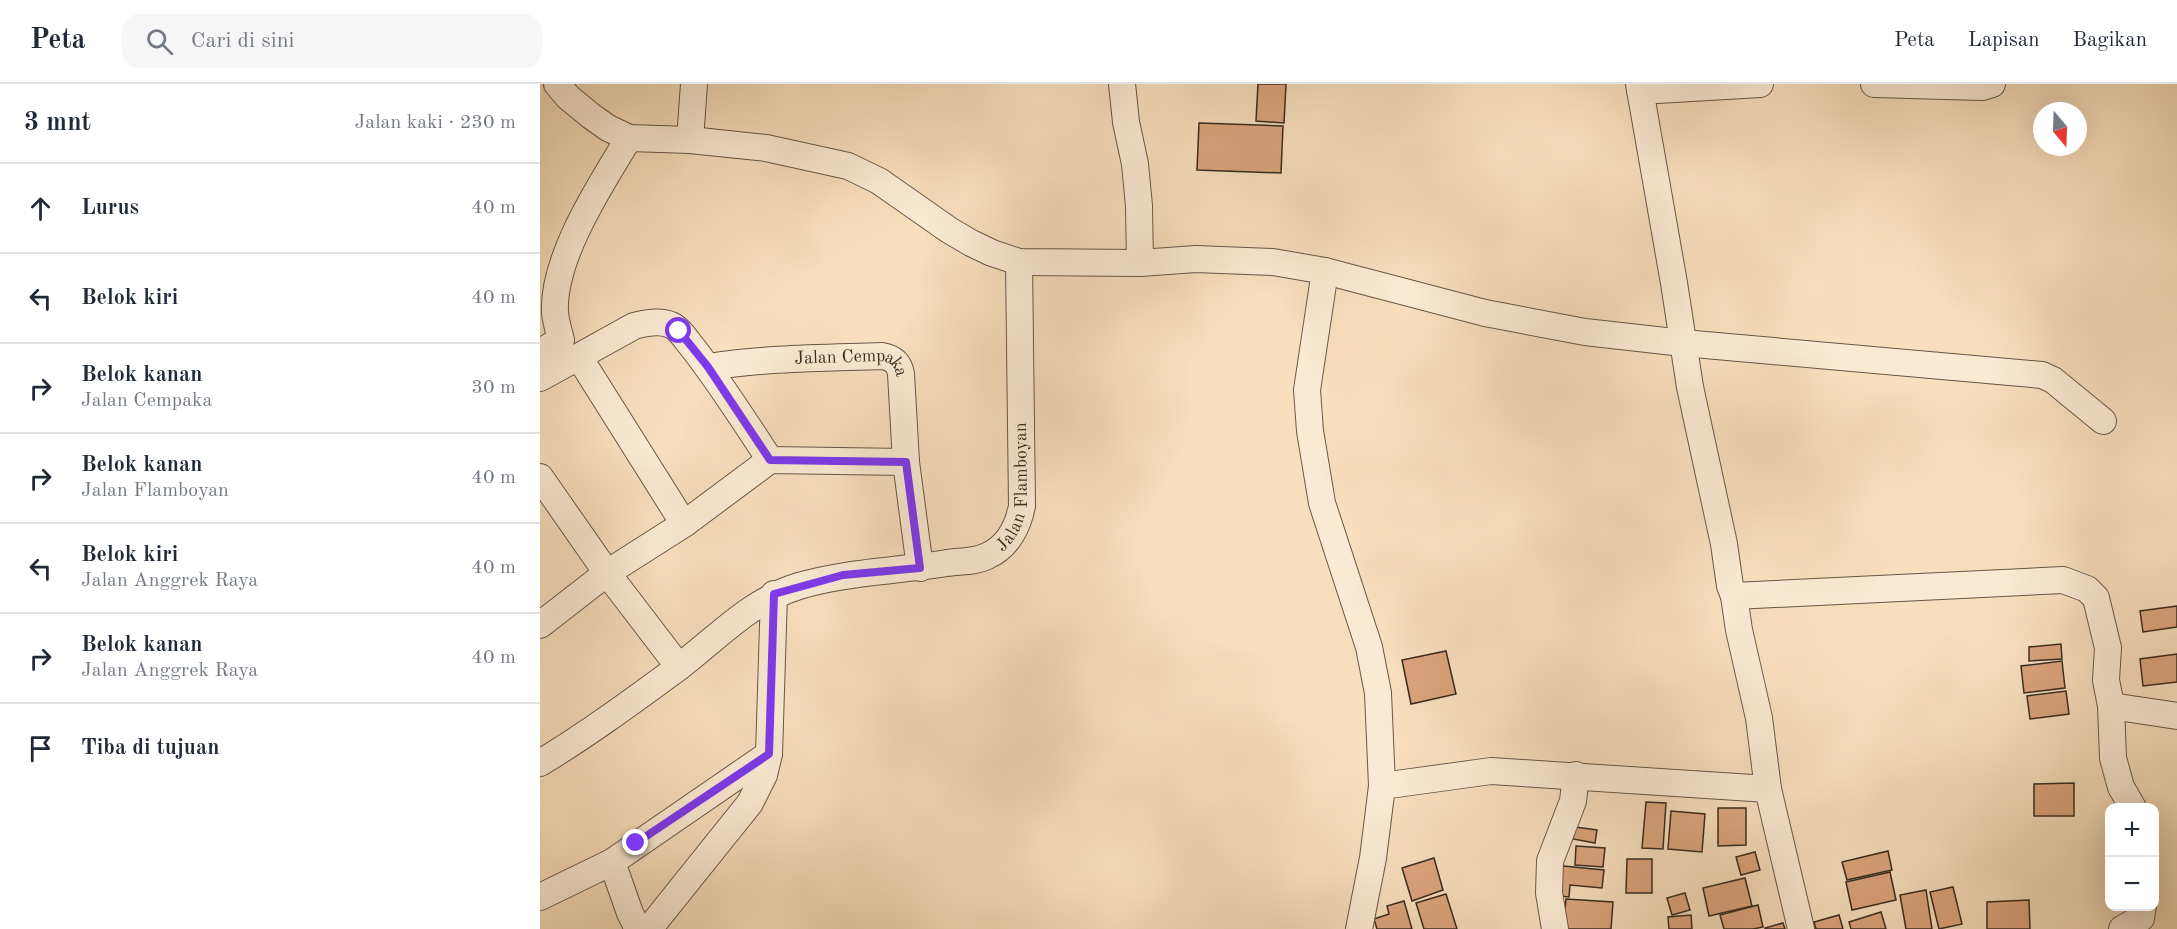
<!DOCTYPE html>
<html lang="id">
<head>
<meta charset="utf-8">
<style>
	body { margin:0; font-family:"Old Standard TT",serif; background:#f6f6f7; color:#1f2937 }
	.controls { position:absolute; right:18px; bottom:18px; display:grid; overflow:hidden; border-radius:12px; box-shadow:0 6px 24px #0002 }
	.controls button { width:54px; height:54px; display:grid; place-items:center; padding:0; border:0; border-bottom:2px solid #e0e1e3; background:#fff; color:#1f2937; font:30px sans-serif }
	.compass { position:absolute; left:1493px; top:18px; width:54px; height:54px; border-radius:50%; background:#fff; box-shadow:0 6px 24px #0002; rotate:161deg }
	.stop { position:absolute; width:18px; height:18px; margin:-14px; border:4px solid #7c3aed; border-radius:50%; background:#fff }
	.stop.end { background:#7c3aed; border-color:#fff; box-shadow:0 2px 6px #0008 }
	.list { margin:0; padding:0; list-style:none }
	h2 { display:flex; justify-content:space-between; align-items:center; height:78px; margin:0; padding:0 24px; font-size:26px }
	h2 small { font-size:20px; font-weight:400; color:#747a83 }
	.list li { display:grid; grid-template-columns:39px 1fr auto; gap:18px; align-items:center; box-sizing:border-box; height:90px; padding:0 24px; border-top:2px solid #e0e1e3 }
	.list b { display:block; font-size:22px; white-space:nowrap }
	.list p { margin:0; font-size:20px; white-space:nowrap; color:#747a83 }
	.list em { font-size:20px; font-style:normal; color:#747a83 }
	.icon { flex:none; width:33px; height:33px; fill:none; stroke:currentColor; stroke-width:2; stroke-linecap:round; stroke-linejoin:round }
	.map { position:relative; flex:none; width:1637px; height:845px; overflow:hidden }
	header { display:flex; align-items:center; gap:36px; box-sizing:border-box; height:84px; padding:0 30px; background:#fff; border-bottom:2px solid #e0e1e3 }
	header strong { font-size:28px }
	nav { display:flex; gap:33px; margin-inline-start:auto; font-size:21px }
	.search { width:420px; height:54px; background:#f6f6f7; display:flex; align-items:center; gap:15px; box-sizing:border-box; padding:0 21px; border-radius:18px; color:#747a83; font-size:22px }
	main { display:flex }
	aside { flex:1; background:#fff }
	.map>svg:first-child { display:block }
	.building { fill:#dba37c; stroke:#362c20; stroke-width:1.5 }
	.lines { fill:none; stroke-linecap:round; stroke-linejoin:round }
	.minor-casing { stroke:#665847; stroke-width:28 }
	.minor { stroke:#faead3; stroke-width:26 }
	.route { stroke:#7c3aed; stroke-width:8 }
	.labels { text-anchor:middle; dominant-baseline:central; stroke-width:5; stroke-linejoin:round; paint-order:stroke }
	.street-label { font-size:18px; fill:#362c20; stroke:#faead3 }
</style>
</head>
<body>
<header>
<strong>Peta</strong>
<div class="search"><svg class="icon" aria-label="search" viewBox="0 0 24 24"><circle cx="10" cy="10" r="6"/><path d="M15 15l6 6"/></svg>Cari di sini</div>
<nav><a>Peta</a><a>Lapisan</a><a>Bagikan</a></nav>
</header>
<main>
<aside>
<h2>3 mnt<small>Jalan kaki · 230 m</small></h2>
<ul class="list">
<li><svg class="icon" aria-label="ahead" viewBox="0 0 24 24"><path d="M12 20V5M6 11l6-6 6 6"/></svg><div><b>Lurus</b></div><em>40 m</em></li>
<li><svg class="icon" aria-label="left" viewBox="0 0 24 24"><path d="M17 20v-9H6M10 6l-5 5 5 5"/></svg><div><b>Belok kiri</b></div><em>40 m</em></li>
<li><svg class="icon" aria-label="right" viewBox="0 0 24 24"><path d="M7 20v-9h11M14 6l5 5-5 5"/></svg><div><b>Belok kanan</b><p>Jalan Cempaka</p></div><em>30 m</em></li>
<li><svg class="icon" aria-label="right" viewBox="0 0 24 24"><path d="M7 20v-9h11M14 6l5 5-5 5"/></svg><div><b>Belok kanan</b><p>Jalan Flamboyan</p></div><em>40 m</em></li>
<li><svg class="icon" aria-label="left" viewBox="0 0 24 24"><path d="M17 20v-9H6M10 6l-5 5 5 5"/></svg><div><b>Belok kiri</b><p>Jalan Anggrek Raya</p></div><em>40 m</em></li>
<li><svg class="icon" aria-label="right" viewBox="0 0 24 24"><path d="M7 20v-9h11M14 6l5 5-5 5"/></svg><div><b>Belok kanan</b><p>Jalan Anggrek Raya</p></div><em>40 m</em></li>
<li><svg class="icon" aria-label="arrive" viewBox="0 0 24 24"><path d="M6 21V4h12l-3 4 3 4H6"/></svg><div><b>Tiba di tujuan</b></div></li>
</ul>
</aside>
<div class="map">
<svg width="1637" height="845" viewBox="0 0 1637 845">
	<rect width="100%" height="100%" fill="#f7debc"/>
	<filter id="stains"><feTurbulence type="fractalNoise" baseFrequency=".00333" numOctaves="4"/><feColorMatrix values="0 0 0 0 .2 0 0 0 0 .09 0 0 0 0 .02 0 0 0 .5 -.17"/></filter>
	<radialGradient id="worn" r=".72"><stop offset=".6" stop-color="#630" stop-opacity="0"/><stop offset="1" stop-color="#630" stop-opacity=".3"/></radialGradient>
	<!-- building -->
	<g class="building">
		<polygon points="718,0 746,0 744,39 716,37"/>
		<polygon points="659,39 743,42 741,89 657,86"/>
		<polygon points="1637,522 1637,543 1603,548 1600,527"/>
		<polygon points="1521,560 1522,575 1489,577 1489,563"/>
		<polygon points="906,567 916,610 871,620 862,576"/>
		<polygon points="1637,570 1637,598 1603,602 1600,575"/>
		<polygon points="1522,577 1525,604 1484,609 1481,582"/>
		<polygon points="1526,607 1529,630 1490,635 1487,612"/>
		<polygon points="1534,699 1534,732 1494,732 1494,700"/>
		<polygon points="1106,718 1126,719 1123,765 1102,764"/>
		<polygon points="1178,724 1206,724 1206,761 1178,762"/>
		<polygon points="1131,727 1165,730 1162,768 1128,765"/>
		<polygon points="1035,743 1057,746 1055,759 1033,755"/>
		<polygon points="1036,762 1065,764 1063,783 1035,781"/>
		<polygon points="1348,767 1352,786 1307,796 1302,778"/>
		<polygon points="1215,768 1220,786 1201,791 1196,773"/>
		<polygon points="894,774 903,806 872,817 862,784"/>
		<polygon points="1087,775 1112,775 1112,809 1086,809"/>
		<polygon points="1013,781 1064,786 1062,804 1030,801 1029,813 1010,811"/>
		<polygon points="1350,788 1356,816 1312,826 1306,798"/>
		<polygon points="1205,794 1212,822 1169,832 1163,804"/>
		<polygon points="1413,803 1422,840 1399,845 1390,808"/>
		<polygon points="1386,806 1392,845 1366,845 1360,811"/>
		<polygon points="1145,809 1150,826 1132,831 1127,814"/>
		<polygon points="906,810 917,845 884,845 876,819"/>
		<polygon points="1026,815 1073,818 1071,845 1023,845"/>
		<polygon points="1489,816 1490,845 1447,845 1447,818"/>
		<polygon points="864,817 872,845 837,845 834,835 849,830 847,822"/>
		<polygon points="1218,821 1223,843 1213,845 1184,845 1180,831"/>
		<polygon points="1341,828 1346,845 1311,845 1309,838"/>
		<polygon points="1151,831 1152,845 1129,845 1128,833"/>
		<polygon points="1299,831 1303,845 1276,845 1274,838"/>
		<polygon points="1243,839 1245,845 1225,845 1225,844"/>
	</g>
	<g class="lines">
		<!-- minor casing -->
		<g class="minor-casing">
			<g id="minor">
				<polyline points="17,0 28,13 51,32 68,44 89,54 150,56 226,64 308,82 339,97 409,146 431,159 452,169 479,178 600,179 656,175 733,178 785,187 945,229 1045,248 1143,259 1502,291 1513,296 1563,337"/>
				<polyline points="582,0 586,38 595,80 599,122 600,179"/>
				<polyline points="1099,0 1134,199 1150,303 1184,460 1190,502 1194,512 1199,546 1219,634 1228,705 1261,845"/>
				<polyline points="1334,0 1442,3 1452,0"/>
				<polyline points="1100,7 1220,0"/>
				<polyline points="150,56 154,0"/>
				<polyline points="785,187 767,306 770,347 782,419 829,563 838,609 842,702 833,774 819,845"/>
				<path d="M0 268 21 256C19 248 16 238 15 229 12 174 61 100 89 54"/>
				<polyline points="39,273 144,440"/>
				<path id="s1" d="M168 283C225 274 284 274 342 272 353 274 359 278 361 290L366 378 380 484"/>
				<path d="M0 294 94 242C105 239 120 236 131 241 140 245 147 257 153 264 181 300 205 338 230 376"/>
				<polyline points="0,393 67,489 139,583"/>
				<polyline points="1194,512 1523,496 1547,505 1556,514 1568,564 1566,596 1571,622 1573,674 1581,703 1593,724"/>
				<polyline points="0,541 67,489 144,440 230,376 366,378"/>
				<polyline points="1571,622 1637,632"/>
				<path id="s2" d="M0 679C48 650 94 616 139 583 177 554 212 516 259 502 307 488 357 487 407 479 419 477 436 478 447 472 468 463 478 442 482 422L479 178"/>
				<polyline points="842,702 951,687 1228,705"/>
				<polyline points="72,778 90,829 98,845"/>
				<polyline points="0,813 72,778 229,670"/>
				<polyline points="109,845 210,719 224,691 229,670 234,510"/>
				<polyline points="1015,845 1009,809 1010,777 1033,717 1036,691"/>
				<polyline points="1582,845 1601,834 1603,822"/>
			</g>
		</g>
		<!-- minor -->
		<use href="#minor" class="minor"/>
	</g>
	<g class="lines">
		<!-- route -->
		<polyline class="route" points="96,759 229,670 234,510 303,491 380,484 366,378 230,376 168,283 139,247"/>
	</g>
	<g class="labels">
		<!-- street labels -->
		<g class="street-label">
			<text stroke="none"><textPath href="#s1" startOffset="146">Jalan Cempaka</textPath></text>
			<text stroke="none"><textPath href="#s2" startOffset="586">Jalan Flamboyan</textPath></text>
		</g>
	</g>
	<rect width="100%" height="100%" filter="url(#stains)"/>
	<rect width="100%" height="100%" fill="url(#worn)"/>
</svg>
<div class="controls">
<button>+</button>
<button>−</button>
</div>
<svg class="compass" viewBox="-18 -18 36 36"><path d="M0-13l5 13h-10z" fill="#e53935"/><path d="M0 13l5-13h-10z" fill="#747a83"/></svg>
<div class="stop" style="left:139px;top:247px"></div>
<div class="stop end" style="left:96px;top:759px"></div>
</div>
</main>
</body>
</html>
